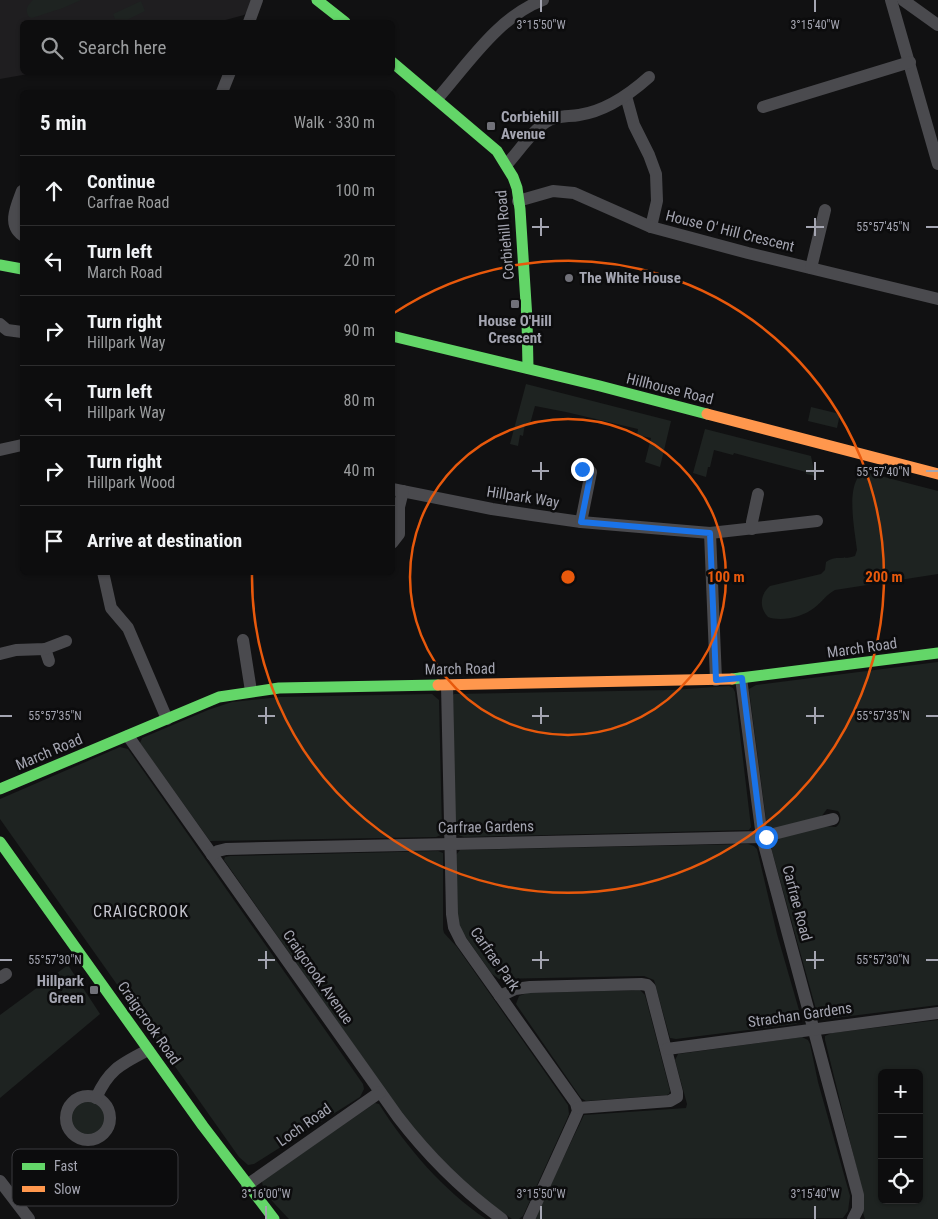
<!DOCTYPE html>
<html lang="en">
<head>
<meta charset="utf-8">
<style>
	body { margin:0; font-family:"Roboto Condensed",sans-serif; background:#161617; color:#f1f3f6 }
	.controls { position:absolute; right:15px; bottom:15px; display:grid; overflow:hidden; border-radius:8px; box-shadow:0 1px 4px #0004 }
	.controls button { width:45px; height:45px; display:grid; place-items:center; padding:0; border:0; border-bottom:1px solid #2d2d2e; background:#0d0d0e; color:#f1f3f6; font:25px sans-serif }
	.stop { position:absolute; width:15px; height:15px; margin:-11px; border:4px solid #1a73e8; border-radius:50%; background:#fff }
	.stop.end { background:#1a73e8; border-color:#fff; box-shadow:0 1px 5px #0008 }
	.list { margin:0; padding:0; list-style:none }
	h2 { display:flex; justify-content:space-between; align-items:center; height:65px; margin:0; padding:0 20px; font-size:21px }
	h2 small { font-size:16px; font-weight:400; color:#9a9c9e }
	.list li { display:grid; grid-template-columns:32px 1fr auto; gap:15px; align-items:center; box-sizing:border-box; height:70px; padding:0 20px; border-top:1px solid #2d2d2e }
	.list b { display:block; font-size:19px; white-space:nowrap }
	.list p { margin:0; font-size:16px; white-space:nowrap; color:#9a9c9e }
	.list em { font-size:16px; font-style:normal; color:#9a9c9e }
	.icon { flex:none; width:28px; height:28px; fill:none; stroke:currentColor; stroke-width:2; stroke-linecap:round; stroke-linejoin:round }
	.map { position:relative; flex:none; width:938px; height:1219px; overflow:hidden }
	.search { position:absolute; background:#0d0d0e; box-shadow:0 1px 4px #0004; left:20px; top:20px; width:375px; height:55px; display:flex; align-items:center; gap:12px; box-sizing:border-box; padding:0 18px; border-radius:8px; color:#9a9c9e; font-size:19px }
	.panel { position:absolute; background:#0d0d0e; box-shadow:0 1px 4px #0004; left:20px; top:90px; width:375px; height:485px; border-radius:8px }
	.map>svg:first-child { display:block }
	.built { fill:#1f1e20 }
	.green { fill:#1e2321; fill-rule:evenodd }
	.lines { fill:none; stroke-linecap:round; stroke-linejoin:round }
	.street { stroke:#4a4a4e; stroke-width:12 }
	.fast { stroke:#63d668; stroke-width:11 }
	.slow { stroke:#ff974d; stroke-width:11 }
	.route { stroke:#1a73e8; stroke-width:6 }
	.ticks { fill:none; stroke:#a4a5b1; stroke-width:2 }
	.ring { fill:none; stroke:#e8590c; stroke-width:2.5 }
	.poi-dot { fill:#717179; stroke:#0c0c0d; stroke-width:2 }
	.labels { text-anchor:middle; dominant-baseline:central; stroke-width:5; stroke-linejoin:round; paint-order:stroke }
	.poi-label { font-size:15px; font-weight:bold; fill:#a4a5b1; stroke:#0c0c0d; text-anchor:start }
	.street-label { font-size:15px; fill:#a4a5b1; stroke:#0c0c0d }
	.neighbourhood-label { font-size:16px; letter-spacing:1px; fill:#c5c5ce; stroke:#0c0c0d }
	.key { fill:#0c0c0d; stroke:#3a3a3e; stroke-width:1 }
	.key-label { font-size:14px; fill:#a4a5b1 }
	.ticks-label { font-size:12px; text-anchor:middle; fill:#a4a5b1; stroke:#0c0c0d; stroke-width:5; stroke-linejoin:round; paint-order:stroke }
	.centre { fill:#e8590c; stroke:#0c0c0d; stroke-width:2.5 }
	.ring-label { font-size:15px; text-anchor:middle; font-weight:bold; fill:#e8590c; stroke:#0c0c0d; stroke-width:5; stroke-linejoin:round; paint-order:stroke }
</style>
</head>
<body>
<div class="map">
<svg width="938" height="1219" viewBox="0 0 938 1219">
	<rect width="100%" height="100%" fill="#111112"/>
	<!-- built -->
	<polygon class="built" points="0,0 253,0 248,11 244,15 218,22 22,22 22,72 34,73 0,79"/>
	<!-- green -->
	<g class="green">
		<path d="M33 0H81L63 8 32 18 29 17C24 9 28 5 33 0Z"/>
		<polygon points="141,1 145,11 127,20 115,19 113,14"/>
		<polygon points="526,384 671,421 660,467 645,462 651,438 637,435 638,429 566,412 535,406 530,424 525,423 523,436 520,435 518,446 510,444"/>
		<polygon points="811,407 840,414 837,428 808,421"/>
		<polygon points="705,429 811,456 815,476 806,474 806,472 734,453 733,455 714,450 710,467 708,467 706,477 693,473"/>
		<path d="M865 472 938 491V574L835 590C827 594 822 602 814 608 803 617 781 622 768 617 759 608 760 594 770 586L821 574 825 570 826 562C834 555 846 560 855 556L857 550C855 531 844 480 865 472Z"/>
		<path d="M938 662V1005L819 1020 772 851V840L823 826 836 827C841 823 842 816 838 811L827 809 821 817 773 829 767 827 749 689 756 685Z"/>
		<polygon points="729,686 733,688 735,692 751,827 749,830 464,837 455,834 453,695 454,694 672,690"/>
		<polygon points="432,694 439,700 442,831 441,835 436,837 210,841 140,743 142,738 208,710 232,702 280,697"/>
		<polygon points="120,747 128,749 363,1084 364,1089 360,1097 254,1164 248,1165 239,1157 0,819 0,799"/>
		<polygon points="748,844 754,846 757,849 777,934 801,1017 800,1021 796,1024 676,1039 670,1038 654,980 644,976 499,979 492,974 458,926 456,855 460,850"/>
		<polygon points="438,851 443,853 443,929 444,933 457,947 568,1105 569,1114 567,1119 523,1216 519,1219 512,1219 486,1201 466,1184 412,1128 224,860 225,857 230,856"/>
		<polygon points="68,965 100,1014 0,1098 0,1015"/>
		<polygon points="640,990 645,995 670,1091 669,1094 667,1095 586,1101 581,1098 516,1004 519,996 527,993"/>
		<path d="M938 1020V1219H865L863 1213 864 1198 825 1040V1036L832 1033ZM882 1073H919V1200H882Z"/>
		<polygon points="802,1037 808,1040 810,1044 818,1082 850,1196 848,1211 843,1218 534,1219 584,1115 686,1108 687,1104 675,1060 678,1054"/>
		<circle cx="88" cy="1118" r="18"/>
		<path d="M375 1103 379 1104C407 1148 443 1190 486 1219H289C281 1210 262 1193 262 1181Z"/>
	</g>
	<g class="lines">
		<!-- street -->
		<g class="street">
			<polyline points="891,0 938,164"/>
			<polyline points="903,0 938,25"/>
			<polyline points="249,22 257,0"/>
			<polyline points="222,92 230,72"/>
			<polyline points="626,96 634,125 649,155 656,174 657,201 651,227"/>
			<path d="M437 99C468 64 498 17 543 0"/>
			<polyline points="763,107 910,62"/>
			<path d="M507 164C519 151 531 132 546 122 556 115 568 117 579 115 606 111 630 94 649 77"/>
			<path d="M22 191C17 205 7 224 22 235"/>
			<polyline points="518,201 553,191 574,193 651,227 748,253 938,299"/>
			<polyline points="811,268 825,210"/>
			<polyline points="0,324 7,330 22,332"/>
			<polyline points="0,450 22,445"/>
			<polyline points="392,489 492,509 532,515 581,522 710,533 817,521"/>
			<polyline points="581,522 591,472"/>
			<polyline points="752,529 752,522 758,494"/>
			<polyline points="710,533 716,680"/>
			<polyline points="392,543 399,534 399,507 403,491"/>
			<polyline points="103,572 111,608 128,628 167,719"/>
			<polyline points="243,640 251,691"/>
			<polyline points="45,649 49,661"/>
			<polyline points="0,654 16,650 45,649 66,641"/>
			<polyline points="741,678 762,837 858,1195 858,1209 853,1219"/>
			<polyline points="447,685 452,914 454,927 461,941 576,1103 578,1111 575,1118 529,1219"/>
			<path d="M128 736 398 1117C428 1156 462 1190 502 1219"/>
			<polyline points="212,855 218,851 226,849 762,837 833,819"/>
			<polyline points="0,978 6,974"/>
			<polyline points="500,996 515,989 530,987 641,984 647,985 650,988 677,1092 677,1097 670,1101 578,1108"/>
			<polyline points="667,1049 938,1013"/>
			<circle cx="88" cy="1118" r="22"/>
			<path d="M96 1098C109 1069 121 1064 148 1050"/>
			<polyline points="0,1181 29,1219"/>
			<polyline points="247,1185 380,1092"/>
		</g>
		<!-- fast -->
		<g class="fast">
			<polyline points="317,0 345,22"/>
			<polyline points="392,62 497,151 513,177 517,188 520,209 527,319 528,368"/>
			<polyline points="0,265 22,269"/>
			<polyline points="392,336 600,386 707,414"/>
			<polyline points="732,679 938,653"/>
			<polyline points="0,789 219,697 279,688 438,685"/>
			<polyline points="0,842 203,1126 274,1219"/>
		</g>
		<!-- slow -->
		<g class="slow">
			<polyline points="707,414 938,474"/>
			<polyline points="438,685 732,679"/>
		</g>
	</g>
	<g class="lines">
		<!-- route -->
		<polyline class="route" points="582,469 591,472 581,522 710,533 716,680 742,678 760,824 762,837 766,837"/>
	</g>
	<!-- ticks -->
	<path class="ticks" d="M541 0V12M815 0V12M541 218V236M815 218V236M532 227H549M806 227H824M926 227H938M541 462V480M815 462V480M532 471H549M806 471H824M926 471H938M266 707V724M541 707V724M815 707V724M0 716H12M258 716H275M532 716H549M806 716H824M926 716H938M266 951V969M541 951V969M815 951V969M0 960H12M258 960H275M532 960H549M806 960H824M926 960H938M266 1206V1219M541 1206V1219M815 1206V1219"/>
	<!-- distance rings -->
	<g class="ring">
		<circle cx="568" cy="577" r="158"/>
		<path d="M394 313A316 316 0 1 1 252 574"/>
	</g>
	<!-- markers -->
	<g class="poi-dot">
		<rect x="486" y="121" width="10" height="10" rx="2.5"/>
		<circle cx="569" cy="278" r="5"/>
		<rect x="510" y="299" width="10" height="10" rx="2.5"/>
		<rect x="89" y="985" width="10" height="10" rx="2.5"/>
	</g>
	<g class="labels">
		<!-- poi labels -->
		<g class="poi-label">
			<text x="501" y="117">Corbiehill<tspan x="501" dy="17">Avenue</tspan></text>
			<text x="579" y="278">The White House</text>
			<text x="515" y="321" text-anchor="middle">House O'Hill<tspan x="515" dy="17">Crescent</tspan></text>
			<text x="84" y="981" text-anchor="end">Hillpark<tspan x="84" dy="17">Green</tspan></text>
		</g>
		<!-- street labels -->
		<g class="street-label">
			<text transform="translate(730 231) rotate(14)">House O' Hill Crescent</text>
			<text transform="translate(505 235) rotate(-95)">Corbiehill Road</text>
			<text transform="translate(670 389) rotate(14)">Hillhouse Road</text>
			<text transform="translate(523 497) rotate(9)">Hillpark Way</text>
			<text transform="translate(862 648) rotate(-8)">March Road</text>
			<text transform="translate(460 669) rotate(-1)">March Road</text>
			<text transform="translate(49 752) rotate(-23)">March Road</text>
			<text transform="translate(486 827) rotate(-1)">Carfrae Gardens</text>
			<text transform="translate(797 903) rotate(75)">Carfrae Road</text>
			<text transform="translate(495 959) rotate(55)">Carfrae Park</text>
			<text transform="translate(318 977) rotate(55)">Craigcrook Avenue</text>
			<text transform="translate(800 1015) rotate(-8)">Strachan Gardens</text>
			<text transform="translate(149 1023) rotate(55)">Craigcrook Road</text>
			<text transform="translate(304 1125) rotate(-35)">Loch Road</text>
		</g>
		<!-- neighbourhood labels -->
		<g class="neighbourhood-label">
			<text x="141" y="911">CRAIGCROOK</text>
		</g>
	</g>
	<!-- legend -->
	<rect x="12" y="1149" width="166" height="57" rx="8" class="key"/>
	<rect x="22" y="1163" width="23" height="7" fill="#63d668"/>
	<rect x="22" y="1186" width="23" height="6" fill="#ff974d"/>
	<g class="key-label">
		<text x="54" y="1171">Fast</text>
		<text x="54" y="1194">Slow</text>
	</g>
	<g class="ticks-label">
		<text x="541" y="29">3°15'50"W</text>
		<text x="815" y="29">3°15'40"W</text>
		<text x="883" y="231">55°57'45"N</text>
		<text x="883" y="476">55°57'40"N</text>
		<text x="55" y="720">55°57'35"N</text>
		<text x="883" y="720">55°57'35"N</text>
		<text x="55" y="964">55°57'30"N</text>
		<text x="883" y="964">55°57'30"N</text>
		<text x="266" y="1198">3°16'00"W</text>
		<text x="541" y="1198">3°15'50"W</text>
		<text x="815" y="1198">3°15'40"W</text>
	</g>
	<circle cx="568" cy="577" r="8" class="centre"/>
	<g class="ring-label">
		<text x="726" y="582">100 m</text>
		<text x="884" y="582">200 m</text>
	</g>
</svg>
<div class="controls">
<button>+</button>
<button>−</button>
<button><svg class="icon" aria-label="locate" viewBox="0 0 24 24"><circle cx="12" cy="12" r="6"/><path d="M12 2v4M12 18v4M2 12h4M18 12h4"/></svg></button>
</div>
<div class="stop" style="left:766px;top:837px"></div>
<div class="stop end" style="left:582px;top:469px"></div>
<div class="search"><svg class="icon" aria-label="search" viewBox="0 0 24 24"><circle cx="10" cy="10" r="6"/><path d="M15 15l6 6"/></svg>Search here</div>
<section class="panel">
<h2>5 min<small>Walk · 330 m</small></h2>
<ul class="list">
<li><svg class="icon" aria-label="ahead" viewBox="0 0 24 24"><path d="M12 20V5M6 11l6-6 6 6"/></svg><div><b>Continue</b><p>Carfrae Road</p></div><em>100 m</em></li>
<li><svg class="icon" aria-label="left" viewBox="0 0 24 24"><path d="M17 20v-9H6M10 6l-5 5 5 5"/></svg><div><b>Turn left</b><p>March Road</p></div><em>20 m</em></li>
<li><svg class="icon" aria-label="right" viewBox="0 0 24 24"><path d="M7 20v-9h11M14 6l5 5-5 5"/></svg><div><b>Turn right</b><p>Hillpark Way</p></div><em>90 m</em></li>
<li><svg class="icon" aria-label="left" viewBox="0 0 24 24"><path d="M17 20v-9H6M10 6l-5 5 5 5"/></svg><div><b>Turn left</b><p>Hillpark Way</p></div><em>80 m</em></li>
<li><svg class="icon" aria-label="right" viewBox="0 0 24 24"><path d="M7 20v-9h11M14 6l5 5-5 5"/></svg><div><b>Turn right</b><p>Hillpark Wood</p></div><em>40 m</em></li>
<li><svg class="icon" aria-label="arrive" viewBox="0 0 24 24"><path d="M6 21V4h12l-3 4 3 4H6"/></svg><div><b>Arrive at destination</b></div></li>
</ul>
</section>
</div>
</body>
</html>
